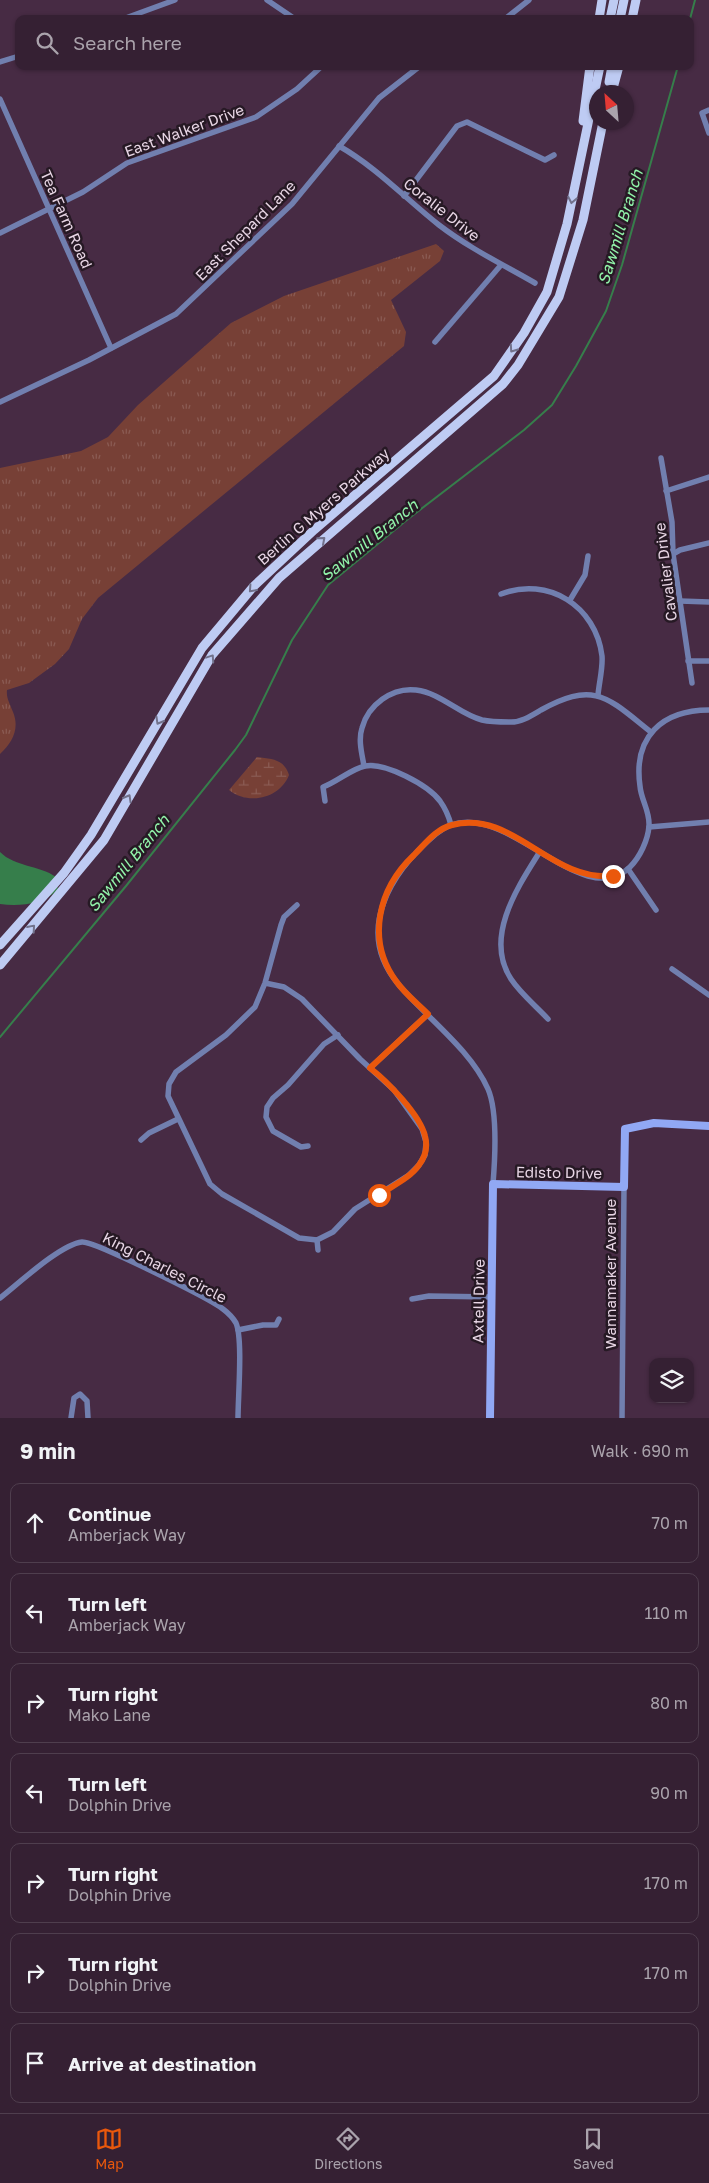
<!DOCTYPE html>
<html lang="en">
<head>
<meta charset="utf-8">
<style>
	body { margin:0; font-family:"Golos Text",sans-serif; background:#3d283b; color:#f1f3f6 }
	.controls { position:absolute; right:15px; bottom:15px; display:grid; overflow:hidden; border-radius:10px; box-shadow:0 1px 4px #0004 }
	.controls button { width:45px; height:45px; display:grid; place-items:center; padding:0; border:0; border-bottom:1px solid #4f3e4e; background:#352033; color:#f1f3f6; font:25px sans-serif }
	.compass { position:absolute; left:589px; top:85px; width:45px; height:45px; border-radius:50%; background:#352033; box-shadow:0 1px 4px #0004; rotate:334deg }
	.stop { position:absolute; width:15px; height:15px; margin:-11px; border:4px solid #ea580c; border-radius:50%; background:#fff }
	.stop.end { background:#ea580c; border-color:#fff; box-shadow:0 1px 5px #0008 }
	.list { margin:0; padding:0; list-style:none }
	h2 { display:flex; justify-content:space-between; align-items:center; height:65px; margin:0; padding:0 20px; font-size:21px }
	h2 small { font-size:16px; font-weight:400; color:#aaa3ac }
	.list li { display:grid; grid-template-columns:32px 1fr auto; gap:15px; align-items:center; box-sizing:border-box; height:80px; margin:0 10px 10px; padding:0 10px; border:1px solid #4f3e4e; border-radius:10px }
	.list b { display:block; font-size:19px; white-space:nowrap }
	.list p { margin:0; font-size:16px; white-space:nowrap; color:#aaa3ac }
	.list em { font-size:16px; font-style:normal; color:#aaa3ac }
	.icon { flex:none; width:28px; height:28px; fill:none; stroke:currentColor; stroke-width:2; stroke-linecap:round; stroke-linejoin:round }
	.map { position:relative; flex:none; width:709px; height:1418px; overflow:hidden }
	.search { position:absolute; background:#352033; box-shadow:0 1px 4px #0004; left:15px; right:15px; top:15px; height:55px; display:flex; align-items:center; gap:12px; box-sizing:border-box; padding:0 18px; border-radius:10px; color:#aaa3ac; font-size:19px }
	.sheet { height:695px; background:#352033 }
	nav { display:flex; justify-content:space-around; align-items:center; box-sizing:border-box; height:70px; border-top:1px solid #4f3e4e; background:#352033; font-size:14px; color:#aaa3ac }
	nav a { display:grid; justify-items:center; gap:2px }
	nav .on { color:#ea580c }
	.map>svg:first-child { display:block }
	.grass { fill:url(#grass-tufts) }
	.wetland { fill:url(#wetland-marsh) }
	.water { fill:#367e4b }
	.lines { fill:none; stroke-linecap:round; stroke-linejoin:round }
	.stream { stroke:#367e4b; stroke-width:2 }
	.street { stroke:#717faf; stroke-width:5.5 }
	.secondary { stroke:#91a8f4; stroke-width:8 }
	.primary { stroke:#becbf3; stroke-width:9 }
	.oneway { stroke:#72728c }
	.route { stroke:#ea580c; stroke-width:6 }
	.labels { text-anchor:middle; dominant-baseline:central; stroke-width:5; stroke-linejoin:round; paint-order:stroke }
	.street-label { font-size:15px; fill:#e8d6e5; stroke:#261924 }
	.water-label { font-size:16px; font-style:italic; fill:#92f4aa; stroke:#261924 }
</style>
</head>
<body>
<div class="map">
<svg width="709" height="1418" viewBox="0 0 709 1418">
	<defs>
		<pattern id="grass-tufts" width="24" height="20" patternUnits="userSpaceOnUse" patternTransform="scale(1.25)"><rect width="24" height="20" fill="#774036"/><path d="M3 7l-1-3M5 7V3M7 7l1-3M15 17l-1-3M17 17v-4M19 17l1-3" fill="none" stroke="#8a5b53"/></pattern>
		<pattern id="wetland-marsh" width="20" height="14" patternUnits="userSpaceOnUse" patternTransform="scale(1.25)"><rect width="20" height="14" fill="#774036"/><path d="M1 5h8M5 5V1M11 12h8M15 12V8" fill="none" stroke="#8a5b53"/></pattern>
	</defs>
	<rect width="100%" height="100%" fill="#472b44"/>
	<!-- grass -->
	<path class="grass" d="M436 244 444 251 440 261 391 300 406 332 404 346 98 598 82 619 69 649 55 664 29 683 7 690C6 698 10 704 13 712 20 729 12 743 0 754V468L81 451 108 437 138 405 231 323 284 296Z"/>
	<!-- wetland -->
	<path class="wetland" d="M257 757C272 759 284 759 289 775 280 798 249 806 229 790Z"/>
	<!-- water -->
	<path class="water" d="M0 852C15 867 39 865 56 877L58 890C42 904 20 907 0 904Z"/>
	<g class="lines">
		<!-- stream -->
		<g class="stream">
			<polyline points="690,19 695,0"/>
			<polyline points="0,1037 126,886 235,750 246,735 292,640 328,585 408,519 524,430 552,405 576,366 606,311 622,265 678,66"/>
		</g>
		<!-- street -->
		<g class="street">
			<polyline points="267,0 295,19"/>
			<polyline points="123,19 175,0"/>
			<polyline points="505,19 529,0"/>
			<polyline points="0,62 19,56"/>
			<polyline points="0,99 111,348"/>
			<polyline points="709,110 702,113 709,133"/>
			<path d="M339 146C376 167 406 199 439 225 469 248 502 264 535 283"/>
			<polyline points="404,196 457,126 467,122 545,160 554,155"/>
			<polyline points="0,233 83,192 127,163 256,117 297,89 322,66"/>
			<polyline points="435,342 501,265"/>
			<polyline points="0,402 89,360 176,314 292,204 379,98 420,66"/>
			<polyline points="661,458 672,522 673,554 692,683"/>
			<polyline points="666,491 709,477"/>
			<polyline points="673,554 680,550 709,543"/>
			<path d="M501 594C548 576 596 606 602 656 603 668 599 683 598 695"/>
			<polyline points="570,600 585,575 588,556"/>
			<polyline points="680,601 709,602"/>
			<polyline points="688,661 709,661"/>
			<path d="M364 766C362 754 358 740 362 728 368 705 392 687 416 690 441 693 459 714 482 720 491 722 501 722 509 722 520 723 531 716 541 710 595 680 608 698 651 732"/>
			<path d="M325 801 323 787C337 782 351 769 365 766 385 762 428 785 440 801 445 808 449 817 451 825"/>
			<polyline points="649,827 709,822"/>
			<path d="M539 853C517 888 484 938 511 979 521 994 536 1006 548 1019"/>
			<polyline points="628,869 656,910"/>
			<polyline points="672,969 709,995"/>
			<polyline points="265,983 284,987 302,999 360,1059 394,1090 422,1129 426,1142 425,1155 419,1165 409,1175 355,1209 333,1232 317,1240 299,1238 222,1194 210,1184 168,1096 169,1084 176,1072 226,1035 255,1007 265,983 281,925 284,917 297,905"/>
			<polyline points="370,1068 428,1014"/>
			<polyline points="141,1140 149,1133 178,1119"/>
			<polyline points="308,1146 301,1147 273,1131 266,1117 267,1107 273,1098 288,1085 324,1044 338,1035"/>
			<path d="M493 1184C495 1159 498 1112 488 1089 470 1049 427 1018 399 985 353 931 391 872 436 834 496 783 580 917 630 867 640 857 648 840 649 826 650 811 641 800 640 786 633 737 662 710 709 710"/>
			<polyline points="317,1240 318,1250"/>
			<path d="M0 1298C18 1284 61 1244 82 1242 94 1241 209 1298 223 1309 227 1312 233 1318 236 1323 243 1339 238 1397 238 1418"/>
			<polyline points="412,1299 429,1296 492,1297"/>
			<polyline points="238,1330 263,1325 276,1325 279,1319"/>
			<polyline points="71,1418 74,1398 80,1394 87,1401 88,1418"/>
			<polyline points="622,1418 624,1187"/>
		</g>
		<!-- secondary -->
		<polyline class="secondary" points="490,1418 493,1184 624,1187 625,1129 654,1123 709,1126"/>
		<!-- primary -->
		<g class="primary">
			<polyline points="599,19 602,0"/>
			<polyline points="610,19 614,0"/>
			<polyline points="620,19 624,0"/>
			<polyline points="632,19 636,0"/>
			<polyline points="609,82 612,66"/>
			<polyline points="612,92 619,66"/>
			<polyline points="583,121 590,66"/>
			<polyline points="0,945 64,873 91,835 202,648 254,586 314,530 494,376 524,333 547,292 567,224 600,66"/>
			<polyline points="0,965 104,840 212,655 279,578 503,384 518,365 559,297 583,220 603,122"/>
		</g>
	</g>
	<!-- one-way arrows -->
	<defs><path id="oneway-chevron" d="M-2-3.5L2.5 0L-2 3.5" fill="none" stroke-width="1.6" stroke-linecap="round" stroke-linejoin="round" transform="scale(1.25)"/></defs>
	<g class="oneway">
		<use href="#oneway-chevron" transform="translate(572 200) rotate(101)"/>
		<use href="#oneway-chevron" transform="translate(513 349) rotate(125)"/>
		<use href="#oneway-chevron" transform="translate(322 540) rotate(-41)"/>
		<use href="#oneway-chevron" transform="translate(252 589) rotate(132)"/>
		<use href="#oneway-chevron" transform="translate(211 658) rotate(-56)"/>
		<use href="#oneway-chevron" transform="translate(159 721) rotate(120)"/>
		<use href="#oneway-chevron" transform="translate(128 798) rotate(-60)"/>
		<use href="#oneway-chevron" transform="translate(32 928) rotate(-49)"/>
	</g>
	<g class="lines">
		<!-- route -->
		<path class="route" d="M379 1195C392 1186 410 1178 419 1165 425 1157 428 1147 425 1136 420 1115 388 1082 370 1068L428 1014C417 1003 405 994 396 981 366 940 378 889 414 855 425 844 436 829 452 825 513 809 550 882 613 876"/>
	</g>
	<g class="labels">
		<!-- street labels -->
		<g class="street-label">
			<text transform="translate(184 130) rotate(-20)">East Walker Drive</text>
			<text transform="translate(442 209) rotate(38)">Coralie Drive</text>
			<text transform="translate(67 219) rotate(66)">Tea Farm Road</text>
			<text transform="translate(245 230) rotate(-45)">East Shepard Lane</text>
			<text transform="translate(323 506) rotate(-41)">Berlin G Myers Parkway</text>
			<text transform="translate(665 572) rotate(-97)">Cavalier Drive</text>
			<text transform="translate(559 1172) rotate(1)">Edisto Drive</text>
			<text transform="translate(165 1267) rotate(27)">King Charles Circle</text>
			<text transform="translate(610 1274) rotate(-90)">Wannamaker Avenue</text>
			<text transform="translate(478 1301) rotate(-89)">Axtell Drive</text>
		</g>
		<!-- water labels -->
		<g class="water-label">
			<text transform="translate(620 227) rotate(-73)">Sawmill Branch</text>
			<text transform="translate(369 540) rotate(-39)">Sawmill Branch</text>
			<text transform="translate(128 863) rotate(-51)">Sawmill Branch</text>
		</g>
	</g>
</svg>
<div class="controls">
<button><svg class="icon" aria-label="layers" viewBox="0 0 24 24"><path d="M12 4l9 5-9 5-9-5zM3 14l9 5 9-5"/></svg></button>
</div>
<svg class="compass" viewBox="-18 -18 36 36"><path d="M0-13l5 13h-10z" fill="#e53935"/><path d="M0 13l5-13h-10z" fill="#aaa3ac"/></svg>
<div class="stop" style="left:379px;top:1195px"></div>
<div class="stop end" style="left:613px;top:876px"></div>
<div class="search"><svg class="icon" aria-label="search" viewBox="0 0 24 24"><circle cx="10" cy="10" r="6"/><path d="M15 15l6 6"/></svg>Search here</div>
</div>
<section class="sheet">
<h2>9 min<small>Walk · 690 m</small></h2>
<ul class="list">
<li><svg class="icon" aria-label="ahead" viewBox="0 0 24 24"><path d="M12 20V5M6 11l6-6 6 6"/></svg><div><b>Continue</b><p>Amberjack Way</p></div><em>70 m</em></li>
<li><svg class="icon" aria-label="left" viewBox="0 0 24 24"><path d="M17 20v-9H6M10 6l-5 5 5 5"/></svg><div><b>Turn left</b><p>Amberjack Way</p></div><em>110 m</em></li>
<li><svg class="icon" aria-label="right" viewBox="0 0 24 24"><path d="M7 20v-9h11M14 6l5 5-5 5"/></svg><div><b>Turn right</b><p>Mako Lane</p></div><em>80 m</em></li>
<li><svg class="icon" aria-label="left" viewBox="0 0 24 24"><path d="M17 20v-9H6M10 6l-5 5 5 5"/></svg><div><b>Turn left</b><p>Dolphin Drive</p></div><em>90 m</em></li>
<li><svg class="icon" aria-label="right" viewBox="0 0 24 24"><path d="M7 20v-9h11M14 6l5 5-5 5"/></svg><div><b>Turn right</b><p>Dolphin Drive</p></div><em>170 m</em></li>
<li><svg class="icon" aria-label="right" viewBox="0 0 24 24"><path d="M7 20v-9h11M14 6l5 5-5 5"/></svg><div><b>Turn right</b><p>Dolphin Drive</p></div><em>170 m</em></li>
<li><svg class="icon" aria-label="arrive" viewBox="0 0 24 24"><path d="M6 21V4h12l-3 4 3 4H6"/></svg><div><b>Arrive at destination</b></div></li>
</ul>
</section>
<nav>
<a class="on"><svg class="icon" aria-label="map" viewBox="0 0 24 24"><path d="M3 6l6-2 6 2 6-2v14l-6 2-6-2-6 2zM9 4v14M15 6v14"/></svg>Map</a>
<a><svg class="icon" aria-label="directions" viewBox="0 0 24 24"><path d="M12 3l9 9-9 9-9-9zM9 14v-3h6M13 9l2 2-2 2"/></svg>Directions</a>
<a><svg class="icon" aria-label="saved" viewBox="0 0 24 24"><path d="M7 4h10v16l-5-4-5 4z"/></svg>Saved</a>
</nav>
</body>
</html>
